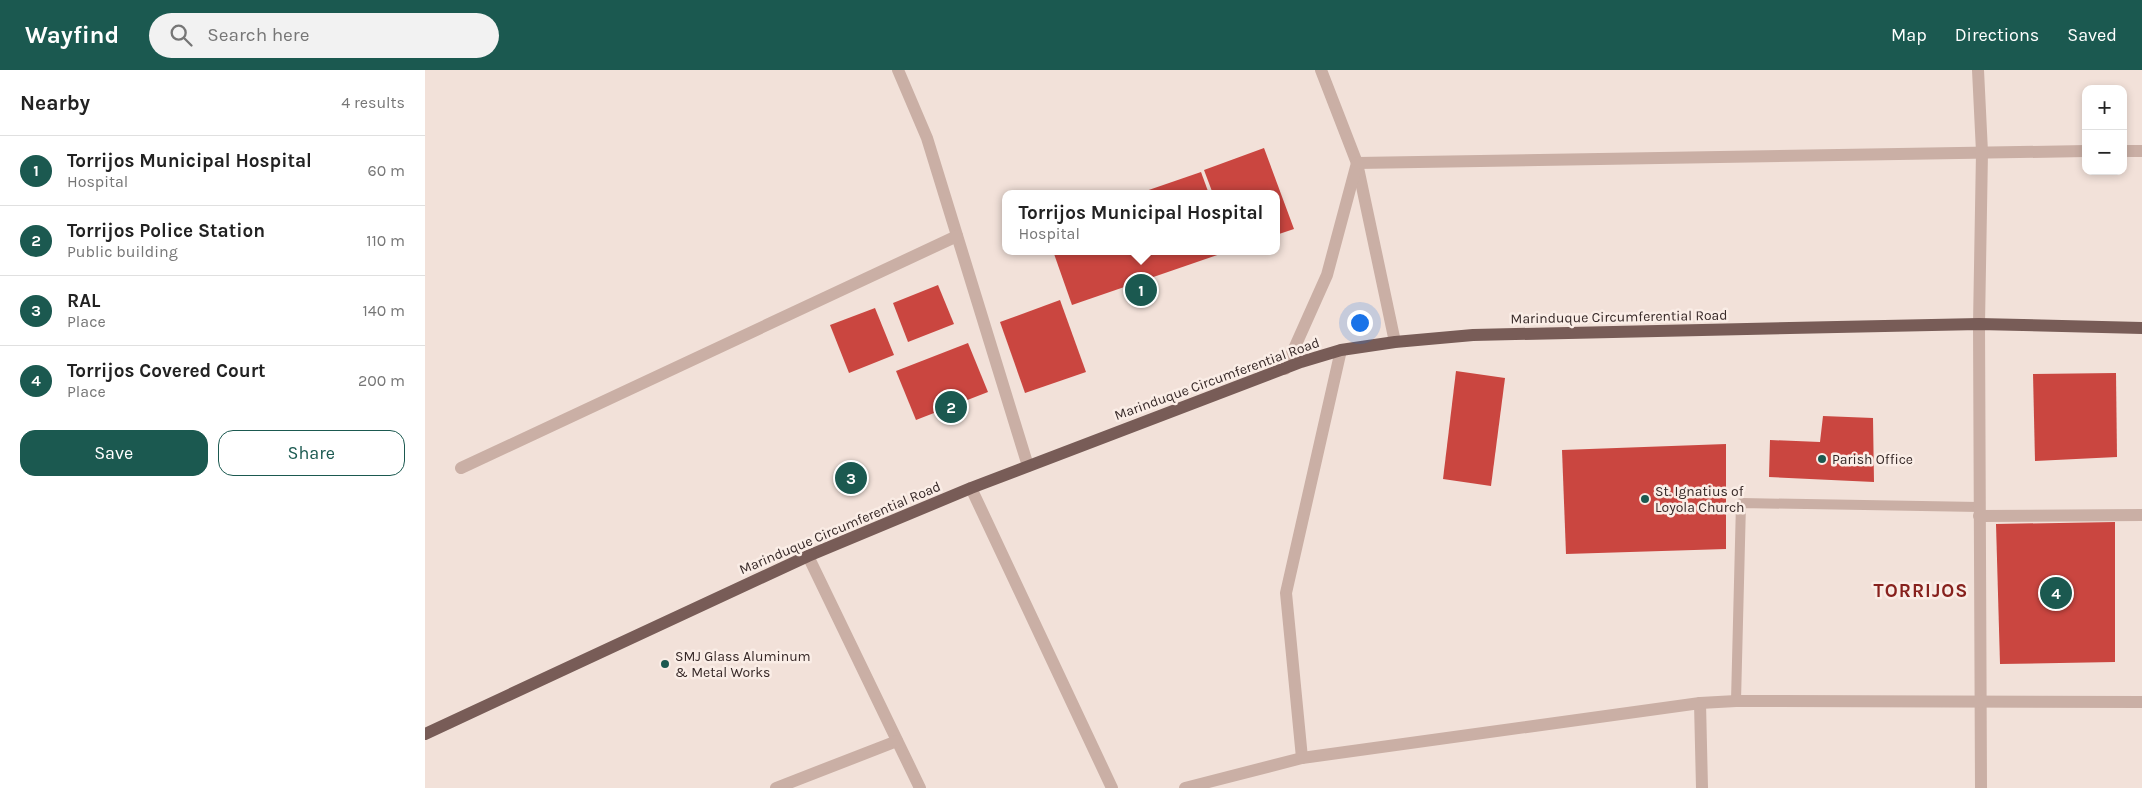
<!DOCTYPE html>
<html lang="en">
<head>
<meta charset="utf-8">
<style>
	body { margin:0; font-family:Karla,sans-serif; background:#f2f2f2; color:#222 }
	.controls { position:absolute; right:15px; top:15px; display:grid; overflow:hidden; border-radius:10px; box-shadow:0 2px 8px #0003 }
	.controls button { width:45px; height:45px; display:grid; place-items:center; padding:0; border:0; border-bottom:1px solid #e0e0e0; background:#fff; color:#222; font:25px sans-serif }
	.you { position:absolute; left:934px; top:252px; width:18px; height:18px; margin:-12px; border:4px solid #fff; border-radius:50%; background:#1a73e8; box-shadow:0 0 0 8px #1a73e833 }
	.badge { display:grid; place-items:center; width:32px; height:32px; border-radius:50%; background:#1b5950; color:#fff; font-size:16px; font-weight:700 }
	.pin { position:absolute; translate:-50% -50%; border:2px solid #fff; box-shadow:0 1px 5px #0006 }
	.popup { position:absolute; left:577px; top:120px; width:278px; height:65px; box-sizing:border-box; display:grid; place-content:center; border-radius:10px; background:#fff; filter:drop-shadow(0 1px 4px #0005); font-size:16px; white-space:nowrap; color:#767676 }
	.popup b { font-size:19px; color:#222 }
	.popup::after { content:''; position:absolute; left:50%; top:100%; margin-left:-10px; border:10px solid transparent; border-top-color:#fff }
	.list { margin:0; padding:0; list-style:none }
	h2 { display:flex; justify-content:space-between; align-items:center; height:65px; margin:0; padding:0 20px; font-size:21px }
	h2 small { font-size:16px; font-weight:400; color:#767676 }
	.list li { display:grid; grid-template-columns:32px 1fr auto; gap:15px; align-items:center; box-sizing:border-box; height:70px; padding:0 20px; border-top:1px solid #e0e0e0 }
	.list b { display:block; font-size:19px; white-space:nowrap }
	.list p { margin:0; font-size:16px; white-space:nowrap; color:#767676 }
	.list em { font-size:16px; font-style:normal; color:#767676 }
	.actions { display:flex; gap:10px; padding:15px 20px }
	.actions a { flex:1; padding:11px 0; border:1px solid #1b5950; border-radius:15px; text-align:center; font-size:18px; color:#1b5950 }
	.actions .main { background:#1b5950; color:#fff }
	.icon { flex:none; width:28px; height:28px; fill:none; stroke:currentColor; stroke-width:2; stroke-linecap:round; stroke-linejoin:round }
	.map { position:relative; flex:none; width:1717px; height:718px; overflow:hidden }
	header { display:flex; align-items:center; gap:30px; box-sizing:border-box; height:70px; padding:0 25px; background:#1b5950; color:#fff }
	header strong { font-size:24px }
	nav { display:flex; gap:28px; margin-inline-start:auto; font-size:18px }
	.search { width:350px; height:45px; background:#f2f2f2; display:flex; align-items:center; gap:12px; box-sizing:border-box; padding:0 18px; border-radius:28px; color:#767676; font-size:19px }
	main { display:flex }
	aside { flex:1; background:#fff }
	.map>svg:first-child { display:block }
	.building { fill:#ca4640 }
	.lines { fill:none; stroke-linecap:round; stroke-linejoin:round }
	.service { stroke:#caafa5; stroke-width:10 }
	.minor { stroke:#caafa5; stroke-width:12 }
	.tertiary { stroke:#caafa5; stroke-width:12 }
	.primary { stroke:#785c57; stroke-width:12 }
	.poi-dot { fill:#1b5950; stroke:#faede6; stroke-width:2 }
	.labels { text-anchor:middle; dominant-baseline:central; stroke-width:5; stroke-linejoin:round; paint-order:stroke }
	.street-label { font-size:14px; fill:#362827; stroke:#faede6 }
	.poi-label { font-size:14px; fill:#362827; stroke:#faede6; text-anchor:start }
	.district-label { font-size:19px; font-weight:bold; letter-spacing:1px; fill:#87211d; stroke:#faede6 }
</style>
</head>
<body>
<header>
<strong>Wayfind</strong>
<div class="search"><svg class="icon" aria-label="search" viewBox="0 0 24 24"><circle cx="10" cy="10" r="6"/><path d="M15 15l6 6"/></svg>Search here</div>
<nav><a>Map</a><a>Directions</a><a>Saved</a></nav>
</header>
<main>
<aside>
<h2>Nearby<small>4 results</small></h2>
<ul class="list">
<li><span class="badge">1</span><div><b>Torrijos Municipal Hospital</b><p>Hospital</p></div><em>60 m</em></li>
<li><span class="badge">2</span><div><b>Torrijos Police Station</b><p>Public building</p></div><em>110 m</em></li>
<li><span class="badge">3</span><div><b>RAL</b><p>Place</p></div><em>140 m</em></li>
<li><span class="badge">4</span><div><b>Torrijos Covered Court</b><p>Place</p></div><em>200 m</em></li>
</ul>
<div class="actions"><a class="main">Save</a><a>Share</a></div>
</aside>
<div class="map">
<svg width="1717" height="718" viewBox="0 0 1717 718">
	<rect width="100%" height="100%" fill="#f2e1d9"/>
	<!-- building -->
	<g class="building">
		<polygon points="839,78 869,159 851,165 851,124 788,124 779,100"/>
		<polygon points="776,102 784,124 715,124 715,123"/>
		<polygon points="628,181 801,181 801,182 647,235"/>
		<polygon points="513,215 529,254 483,272 468,233"/>
		<polygon points="635,230 661,302 600,323 575,252"/>
		<polygon points="450,238 469,285 424,303 405,255"/>
		<polygon points="543,273 563,322 491,350 471,301"/>
		<polygon points="1031,301 1080,308 1066,416 1018,409"/>
		<polygon points="1691,303 1692,387 1610,391 1608,304"/>
		<polygon points="1398,346 1448,348 1449,412 1344,407 1345,370 1395,372"/>
		<polygon points="1301,374 1301,479 1141,484 1137,380"/>
		<polygon points="428,393 437,419 421,423 418,397"/>
		<polygon points="1690,452 1690,592 1575,594 1571,454"/>
	</g>
	<g class="lines">
		<!-- service -->
		<polyline class="service" points="1311,631 1316,433 1554,437"/>
		<!-- minor -->
		<g class="minor">
			<polyline points="473,0 502,68 603,396"/>
			<polyline points="896,0 932,93 970,272"/>
			<polyline points="1698,81 1717,81"/>
			<polyline points="1554,254 1556,718"/>
			<polyline points="860,299 902,205 932,93 1661,81"/>
			<polyline points="36,398 532,166"/>
			<polyline points="546,418 687,718"/>
			<polyline points="1554,446 1717,445"/>
			<polyline points="383,486 495,718"/>
			<polyline points="1275,633 1277,718"/>
			<polyline points="877,688 861,523 916,280"/>
			<polyline points="351,718 472,671"/>
			<polyline points="760,718 877,688 1275,633 1311,631 1717,632"/>
		</g>
		<!-- tertiary -->
		<polyline class="tertiary" points="1553,0 1557,82 1554,254"/>
		<!-- primary -->
		<polyline class="primary" points="0,664 383,486 546,418 876,292 916,280 970,272 1048,265 1554,254 1717,258"/>
	</g>
	<!-- markers -->
	<g class="poi-dot">
		<circle cx="1397" cy="389" r="5"/>
		<circle cx="1220" cy="429" r="5"/>
		<circle cx="240" cy="594" r="5"/>
	</g>
	<g class="labels">
		<!-- street labels -->
		<g class="street-label">
			<text transform="translate(1194 247) rotate(-1)">Marinduque Circumferential Road</text>
			<text transform="translate(792 309) rotate(-20)">Marinduque Circumferential Road</text>
			<text transform="translate(415 458) rotate(-23)">Marinduque Circumferential Road</text>
		</g>
		<!-- poi labels -->
		<g class="poi-label">
			<text x="1407" y="389">Parish Office</text>
			<text x="1230" y="421">St. Ignatius of<tspan x="1230" dy="16">Loyola Church</tspan></text>
			<text x="250" y="586">SMJ Glass Aluminum<tspan x="250" dy="16">&amp; Metal Works</tspan></text>
		</g>
		<!-- district labels -->
		<g class="district-label">
			<text x="1496" y="521">TORRIJOS</text>
		</g>
	</g>
</svg>
<div class="controls">
<button>+</button>
<button>−</button>
</div>
<div class="you"></div>
<div class="pin badge" style="left:716px;top:220px">1</div>
<div class="popup"><b>Torrijos Municipal Hospital</b>Hospital</div>
<div class="pin badge" style="left:526px;top:337px">2</div>
<div class="pin badge" style="left:426px;top:408px">3</div>
<div class="pin badge" style="left:1631px;top:523px">4</div>
</div>
</main>
</body>
</html>
